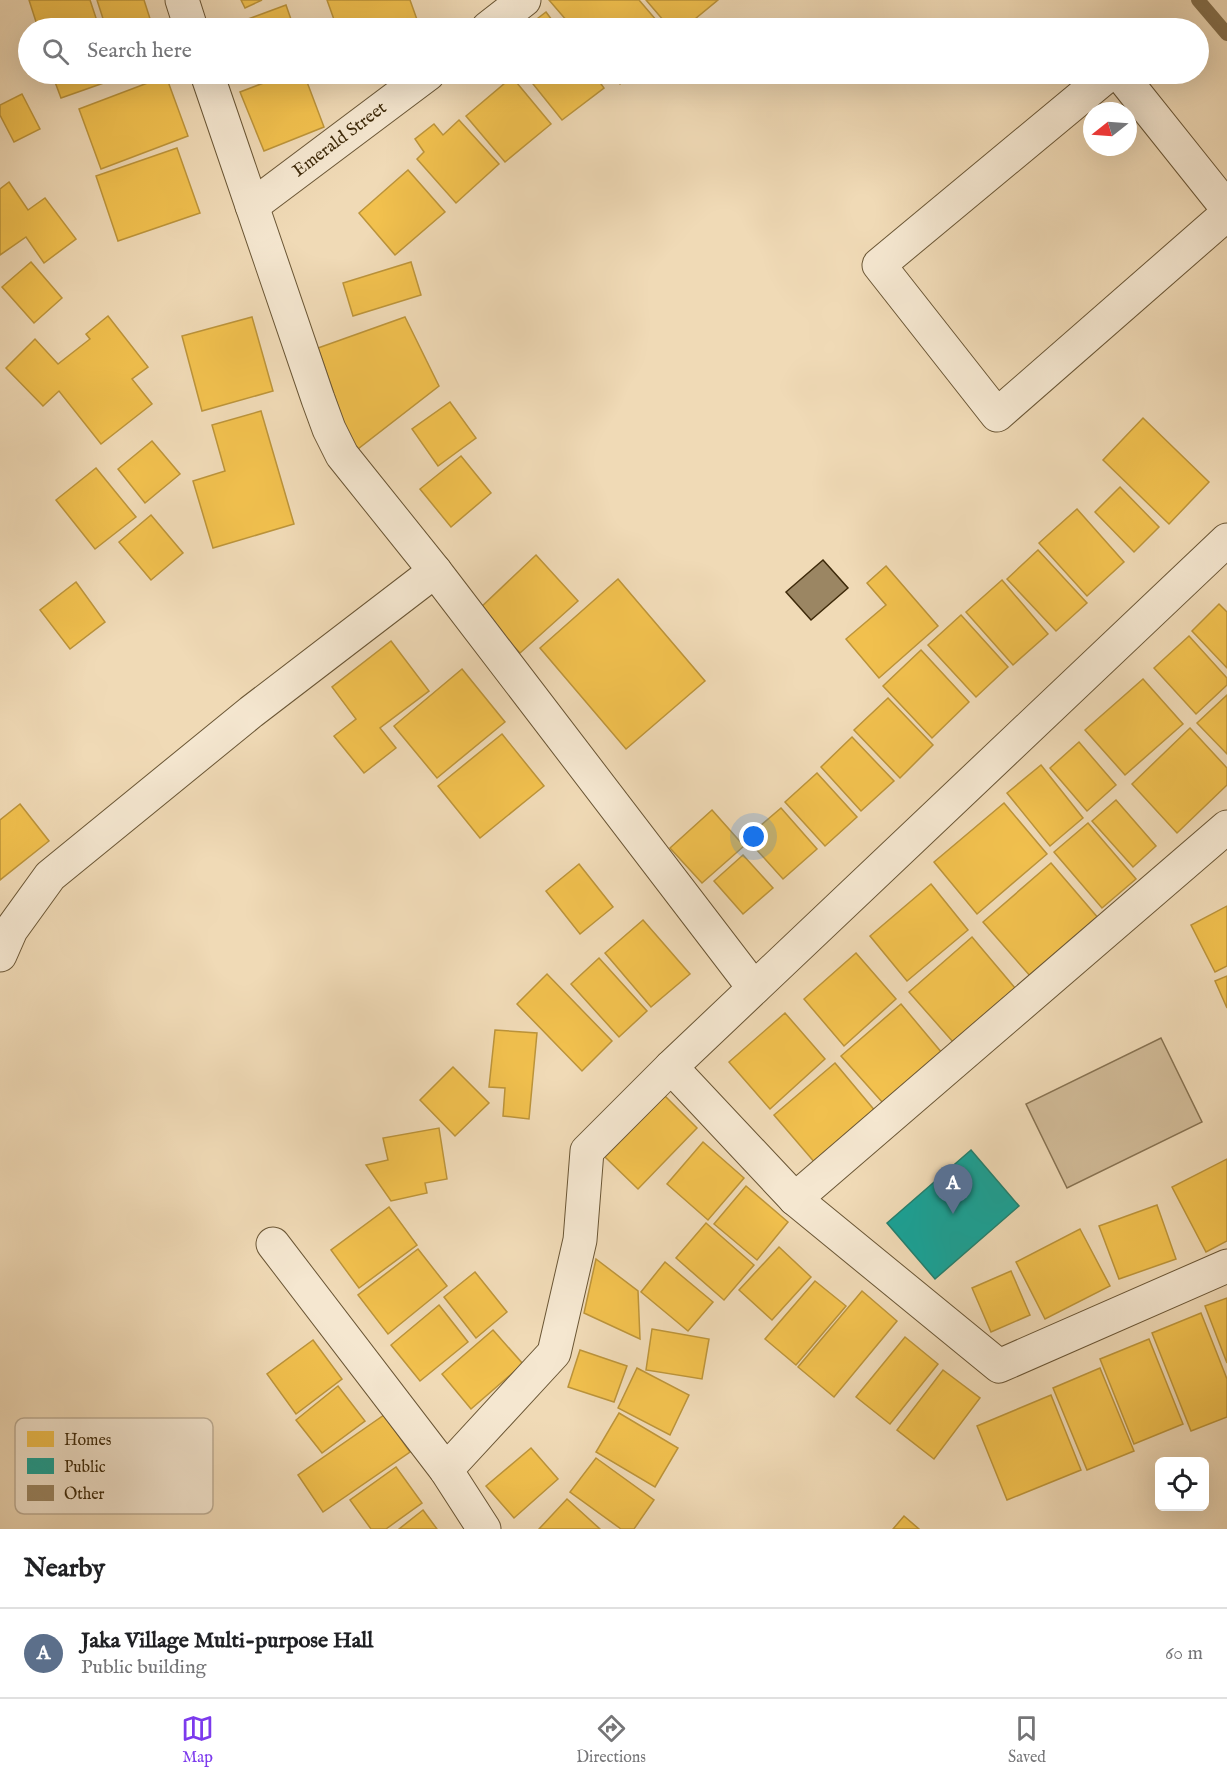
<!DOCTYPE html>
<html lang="en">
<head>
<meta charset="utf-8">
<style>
	body { margin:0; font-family:"IM FELL English",serif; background:#f6f6f6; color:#202124 }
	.controls { position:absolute; right:18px; bottom:18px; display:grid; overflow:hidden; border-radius:9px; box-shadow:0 6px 24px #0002 }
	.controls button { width:54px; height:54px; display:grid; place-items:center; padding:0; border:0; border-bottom:2px solid #e0e0e0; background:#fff; color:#202124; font:30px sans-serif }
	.compass { position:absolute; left:1083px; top:102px; width:54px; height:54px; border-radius:50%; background:#fff; box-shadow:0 6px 24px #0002; rotate:253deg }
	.you { position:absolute; left:754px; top:837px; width:21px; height:21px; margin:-15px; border:4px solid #fff; border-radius:50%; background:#1a73e8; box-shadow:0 0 0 9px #1a73e833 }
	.badge { display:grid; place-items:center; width:39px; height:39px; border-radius:50%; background:#7c3aed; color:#fff; font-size:20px; font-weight:700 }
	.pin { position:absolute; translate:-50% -50px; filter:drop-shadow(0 2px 3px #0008) }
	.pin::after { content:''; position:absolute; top:32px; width:21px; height:18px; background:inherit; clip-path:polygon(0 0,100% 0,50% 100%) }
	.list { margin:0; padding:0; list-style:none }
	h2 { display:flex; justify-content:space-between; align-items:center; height:78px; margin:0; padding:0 24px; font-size:26px }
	h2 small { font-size:20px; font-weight:400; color:#757577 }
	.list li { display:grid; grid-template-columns:39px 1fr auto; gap:18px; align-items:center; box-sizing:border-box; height:90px; padding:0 24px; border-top:2px solid #e0e0e0 }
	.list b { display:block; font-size:22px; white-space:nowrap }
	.list p { margin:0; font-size:20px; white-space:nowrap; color:#757577 }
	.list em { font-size:20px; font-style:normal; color:#757577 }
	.icon { flex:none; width:33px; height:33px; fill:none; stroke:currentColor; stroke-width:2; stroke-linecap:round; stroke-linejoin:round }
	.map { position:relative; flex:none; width:1227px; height:1529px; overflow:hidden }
	.search { position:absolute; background:#fff; box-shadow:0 6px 24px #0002; left:18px; right:18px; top:18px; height:66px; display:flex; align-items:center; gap:15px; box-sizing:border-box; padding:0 21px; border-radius:33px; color:#757577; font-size:22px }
	.sheet { height:168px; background:#fff }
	nav { display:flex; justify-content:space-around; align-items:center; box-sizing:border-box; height:84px; border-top:2px solid #e0e0e0; background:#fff; font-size:16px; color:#757577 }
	nav a { display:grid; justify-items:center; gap:3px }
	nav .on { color:#7c3aed }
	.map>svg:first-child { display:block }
	.green { fill:#d2bc99; stroke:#887352; stroke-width:1.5 }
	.homes { fill:#f2c14e; stroke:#bc943a; stroke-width:1.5 }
	.public { fill:#17a398; stroke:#237f6d; stroke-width:1.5 }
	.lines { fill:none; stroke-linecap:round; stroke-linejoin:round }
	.stream { stroke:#84704e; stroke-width:14 }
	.building { fill:#9b8663; stroke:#3e2a0a; stroke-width:1.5 }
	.minor-casing { stroke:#6a5635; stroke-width:35 }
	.minor { stroke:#f5e7d0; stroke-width:33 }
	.labels { text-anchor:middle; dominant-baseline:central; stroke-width:6; stroke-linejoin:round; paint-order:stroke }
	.street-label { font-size:18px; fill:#3e2a0a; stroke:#f5e7d0 }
	.key { fill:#f5e7d0; stroke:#beae95; stroke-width:1.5 }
	.key-label { font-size:16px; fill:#3e2a0a }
</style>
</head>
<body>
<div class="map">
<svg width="1227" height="1529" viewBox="0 0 1227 1529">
	<rect width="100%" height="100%" fill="#f0dab6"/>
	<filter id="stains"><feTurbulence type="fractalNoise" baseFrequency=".00333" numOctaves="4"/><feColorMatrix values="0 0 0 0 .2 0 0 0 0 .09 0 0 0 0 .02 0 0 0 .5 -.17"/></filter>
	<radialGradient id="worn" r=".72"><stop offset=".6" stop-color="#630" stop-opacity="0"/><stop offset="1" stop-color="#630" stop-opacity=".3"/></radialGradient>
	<!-- green -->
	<polygon class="green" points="1161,1038 1202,1122 1067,1188 1026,1104"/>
	<!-- homes -->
	<g class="homes">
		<polygon points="29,0 90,0 97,21 74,28 38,28"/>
		<polygon points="97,0 144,0 153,28 106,28"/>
		<polygon points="241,0 262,0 245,8"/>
		<polygon points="327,0 410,0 420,28 337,28"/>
		<polygon points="549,0 639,0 663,28 573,28"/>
		<polygon points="646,0 718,0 684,28 670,28"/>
		<polygon points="286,5 294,28 243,28 240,22"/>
		<polygon points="546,12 558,28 525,28"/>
		<polygon points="52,74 113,74 115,79 61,98"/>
		<polygon points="120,74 151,74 123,82"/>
		<polygon points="287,74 304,74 324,127 264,151 240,92"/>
		<polygon points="525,74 594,74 604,88 562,120"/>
		<polygon points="611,74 632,74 620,84"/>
		<polygon points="166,76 188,136 101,169 79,109"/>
		<polygon points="512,77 551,124 505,162 466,116"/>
		<polygon points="22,94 40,129 14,142 0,115 0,105"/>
		<polygon points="459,120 499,164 456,203 417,159 424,152 415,139 434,124 443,135"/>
		<polygon points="177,148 200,213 118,241 96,176"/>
		<polygon points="408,170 445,212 395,255 359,213"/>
		<polygon points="9,182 28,210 45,198 76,239 44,263 26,237 0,255 0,189"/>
		<polygon points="31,262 62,298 34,323 2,287"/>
		<polygon points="411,262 421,295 353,316 343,283"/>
		<polygon points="108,316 148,367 132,379 152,404 101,444 59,391 43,406 6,368 35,339 58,364 90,339 86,334"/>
		<polygon points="252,317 273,391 202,411 182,336"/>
		<polygon points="405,317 439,386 354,452 318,348"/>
		<polygon points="450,402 476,438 438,466 412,429"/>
		<polygon points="261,411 294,524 213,548 193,481 225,471 212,425"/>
		<polygon points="1143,418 1209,482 1169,524 1103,460"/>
		<polygon points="152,441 180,474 145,503 118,469"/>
		<polygon points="461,456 491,493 451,527 420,489"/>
		<polygon points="96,468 136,517 95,549 56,500"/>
		<polygon points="1120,487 1159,527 1134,552 1095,512"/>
		<polygon points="1077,509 1124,562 1087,596 1039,543"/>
		<polygon points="151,515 183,553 151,580 119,542"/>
		<polygon points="1038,550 1087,603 1056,631 1007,579"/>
		<polygon points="536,555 578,601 520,653 479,609"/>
		<polygon points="886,566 938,626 879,678 846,639 886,605 867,583"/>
		<polygon points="618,579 705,681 626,749 540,648"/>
		<polygon points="1002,580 1048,634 1013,665 966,612"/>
		<polygon points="76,582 105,622 70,649 40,610"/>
		<polygon points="1219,604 1227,612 1227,668 1192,631"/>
		<polygon points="961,615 1008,667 976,697 928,645"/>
		<polygon points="1189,636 1227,678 1227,685 1196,714 1154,668"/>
		<polygon points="391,641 429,691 380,728 396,748 364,773 334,736 356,719 332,687"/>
		<polygon points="921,650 969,702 932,738 883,686"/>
		<polygon points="462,669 505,722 437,778 394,726"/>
		<polygon points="1143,679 1183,724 1125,775 1085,730"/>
		<polygon points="1227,695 1227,754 1197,723"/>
		<polygon points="888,698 933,745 900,778 854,730"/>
		<polygon points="1190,728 1227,768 1227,785 1177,833 1132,784"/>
		<polygon points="502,734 544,786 480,838 438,786"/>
		<polygon points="852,737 894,781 861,811 821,767"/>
		<polygon points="1079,742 1116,785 1087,811 1050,768"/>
		<polygon points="1041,765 1083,818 1050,846 1007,793"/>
		<polygon points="817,773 857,817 825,846 785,802"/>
		<polygon points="1116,800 1156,846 1133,867 1092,821"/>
		<polygon points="1004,803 1047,854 977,914 934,862"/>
		<polygon points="20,804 49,841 0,880 0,820"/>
		<polygon points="781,808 817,849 783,879 746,838"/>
		<polygon points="712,810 744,846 702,883 670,848"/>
		<polygon points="1088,823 1136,879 1102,908 1054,852"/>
		<polygon points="743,855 773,888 743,914 714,881"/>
		<polygon points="1051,863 1099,919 1031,977 983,922"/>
		<polygon points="579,864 613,907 580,934 546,891"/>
		<polygon points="931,884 968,930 907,981 870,936"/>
		<polygon points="1227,906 1227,966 1215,972 1191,925"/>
		<polygon points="643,920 690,974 651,1007 605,953"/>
		<polygon points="972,937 1015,988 953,1042 909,992"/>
		<polygon points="856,953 896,999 844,1046 804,999"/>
		<polygon points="599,958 647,1011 619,1037 571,984"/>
		<polygon points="547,974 612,1041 582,1071 517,1004"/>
		<polygon points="1227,976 1227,1008 1215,981"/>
		<polygon points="901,1004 942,1053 883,1103 841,1056"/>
		<polygon points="785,1013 825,1059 770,1109 729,1062"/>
		<polygon points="495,1030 537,1033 529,1119 503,1116 505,1088 489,1087"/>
		<polygon points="835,1063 876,1112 816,1164 774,1115"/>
		<polygon points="453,1067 489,1103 455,1136 420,1100"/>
		<polygon points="665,1096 697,1128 638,1189 605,1157"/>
		<polygon points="439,1128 447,1179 425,1183 427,1193 391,1201 366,1165 388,1160 383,1138"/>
		<polygon points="703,1142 744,1178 708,1220 667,1184"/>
		<polygon points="1227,1159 1227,1241 1206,1252 1172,1187"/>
		<polygon points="746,1186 788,1222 757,1260 714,1224"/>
		<polygon points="1157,1205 1176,1259 1119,1279 1099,1226"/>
		<polygon points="389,1207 417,1245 359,1288 331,1250"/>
		<polygon points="706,1223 754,1265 724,1300 676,1258"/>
		<polygon points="1080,1229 1110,1286 1045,1319 1016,1262"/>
		<polygon points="779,1247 811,1277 772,1320 739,1290"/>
		<polygon points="418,1249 447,1286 388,1334 358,1295"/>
		<polygon points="596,1259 638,1291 640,1339 584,1313"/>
		<polygon points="665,1262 713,1302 688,1331 641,1292"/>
		<polygon points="1011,1271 1030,1315 991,1332 972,1288"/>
		<polygon points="475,1272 507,1312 476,1338 444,1297"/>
		<polygon points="815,1281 846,1306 796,1365 765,1339"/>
		<polygon points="862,1291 897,1321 834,1397 798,1367"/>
		<polygon points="1227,1298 1227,1363 1205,1306"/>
		<polygon points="439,1305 468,1342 420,1381 391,1345"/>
		<polygon points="1201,1313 1227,1379 1227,1417 1191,1431 1152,1333"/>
		<polygon points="652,1329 709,1339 702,1379 646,1370"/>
		<polygon points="493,1330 523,1364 471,1409 442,1374"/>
		<polygon points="905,1337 938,1364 890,1424 856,1397"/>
		<polygon points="1149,1339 1183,1424 1134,1444 1100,1359"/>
		<polygon points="313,1340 342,1379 296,1414 267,1374"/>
		<polygon points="580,1350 627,1366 614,1402 568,1387"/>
		<polygon points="637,1368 689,1395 670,1435 618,1408"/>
		<polygon points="1100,1368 1134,1451 1087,1470 1053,1388"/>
		<polygon points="943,1370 980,1398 934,1459 897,1430"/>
		<polygon points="338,1386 365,1421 322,1453 296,1420"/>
		<polygon points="1051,1395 1081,1470 1007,1500 977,1426"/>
		<polygon points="619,1413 678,1448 655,1487 596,1452"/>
		<polygon points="384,1415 410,1452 323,1512 298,1475"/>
		<polygon points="531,1448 558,1479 514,1518 486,1486"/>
		<polygon points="596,1458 654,1500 634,1529 621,1529 570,1492"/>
		<polygon points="396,1467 422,1503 386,1529 371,1529 350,1500"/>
		<polygon points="567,1499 600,1529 539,1529"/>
		<polygon points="423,1510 437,1529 399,1529"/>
		<polygon points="904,1516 919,1529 893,1529"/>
	</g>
	<!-- public -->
	<polygon class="public" points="971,1150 1019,1206 935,1279 887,1223"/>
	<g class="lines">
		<!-- stream -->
		<polyline class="stream" points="1198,0 1227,34"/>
	</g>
	<!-- building -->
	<polygon class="building" points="823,560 848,588 811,620 786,592"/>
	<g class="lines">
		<!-- minor casing -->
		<g class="minor-casing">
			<g id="minor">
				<polyline points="182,0 191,28"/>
				<polyline points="488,28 524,0"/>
				<polyline points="207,74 318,399 329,429 342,455 435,571 754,988"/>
				<polyline points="1109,74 879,265 997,415 1227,214"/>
				<polyline points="1120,74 1227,208"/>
				<polyline points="252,206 428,74"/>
				<polyline points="0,955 11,930 50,876 251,712 435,571"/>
				<polyline points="671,1067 795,1199 999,1366 1227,1266"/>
				<polyline points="795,1199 1227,827"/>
				<polyline points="273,1244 446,1470 484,1529"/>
				<polyline points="446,1470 554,1353 580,1240 587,1151 671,1067 1227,540"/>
			</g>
		</g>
		<!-- minor -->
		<use href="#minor" class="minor"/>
	</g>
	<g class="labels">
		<!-- street labels -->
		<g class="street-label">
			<text transform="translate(340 140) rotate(-37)">Emerald Street</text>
		</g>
	</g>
	<!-- legend -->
	<rect x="15" y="1418" width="198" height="96" rx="9" class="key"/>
	<rect x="27" y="1431" width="27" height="16" fill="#f2c14e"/>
	<rect x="27" y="1458" width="27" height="16" fill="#17a398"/>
	<rect x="27" y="1485" width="27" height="16" fill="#9b8663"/>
	<g class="key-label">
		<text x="64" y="1445">Homes</text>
		<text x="64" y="1472">Public</text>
		<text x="64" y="1499">Other</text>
	</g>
	<rect width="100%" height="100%" filter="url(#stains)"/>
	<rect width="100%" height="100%" fill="url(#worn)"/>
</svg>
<div class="controls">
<button><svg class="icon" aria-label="locate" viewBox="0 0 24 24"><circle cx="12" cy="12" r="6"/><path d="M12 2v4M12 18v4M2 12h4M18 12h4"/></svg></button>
</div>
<svg class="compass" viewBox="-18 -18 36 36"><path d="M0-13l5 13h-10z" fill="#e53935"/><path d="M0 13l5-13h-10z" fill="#757577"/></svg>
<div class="you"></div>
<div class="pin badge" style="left:953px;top:1214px;background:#5c6f8a">A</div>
<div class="search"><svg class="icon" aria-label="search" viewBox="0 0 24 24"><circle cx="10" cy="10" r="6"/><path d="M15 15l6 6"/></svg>Search here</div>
</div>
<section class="sheet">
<h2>Nearby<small></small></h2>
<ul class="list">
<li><span class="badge" style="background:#5c6f8a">A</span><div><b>Jaka Village Multi-purpose Hall</b><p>Public building</p></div><em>60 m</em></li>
</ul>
</section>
<nav>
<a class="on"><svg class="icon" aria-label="map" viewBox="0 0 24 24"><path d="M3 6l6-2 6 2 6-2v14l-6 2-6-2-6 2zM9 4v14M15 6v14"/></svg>Map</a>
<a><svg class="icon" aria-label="directions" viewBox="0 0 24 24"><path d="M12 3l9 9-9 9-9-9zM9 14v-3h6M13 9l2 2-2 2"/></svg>Directions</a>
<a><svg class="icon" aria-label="saved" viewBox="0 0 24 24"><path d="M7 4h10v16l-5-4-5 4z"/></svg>Saved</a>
</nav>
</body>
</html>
